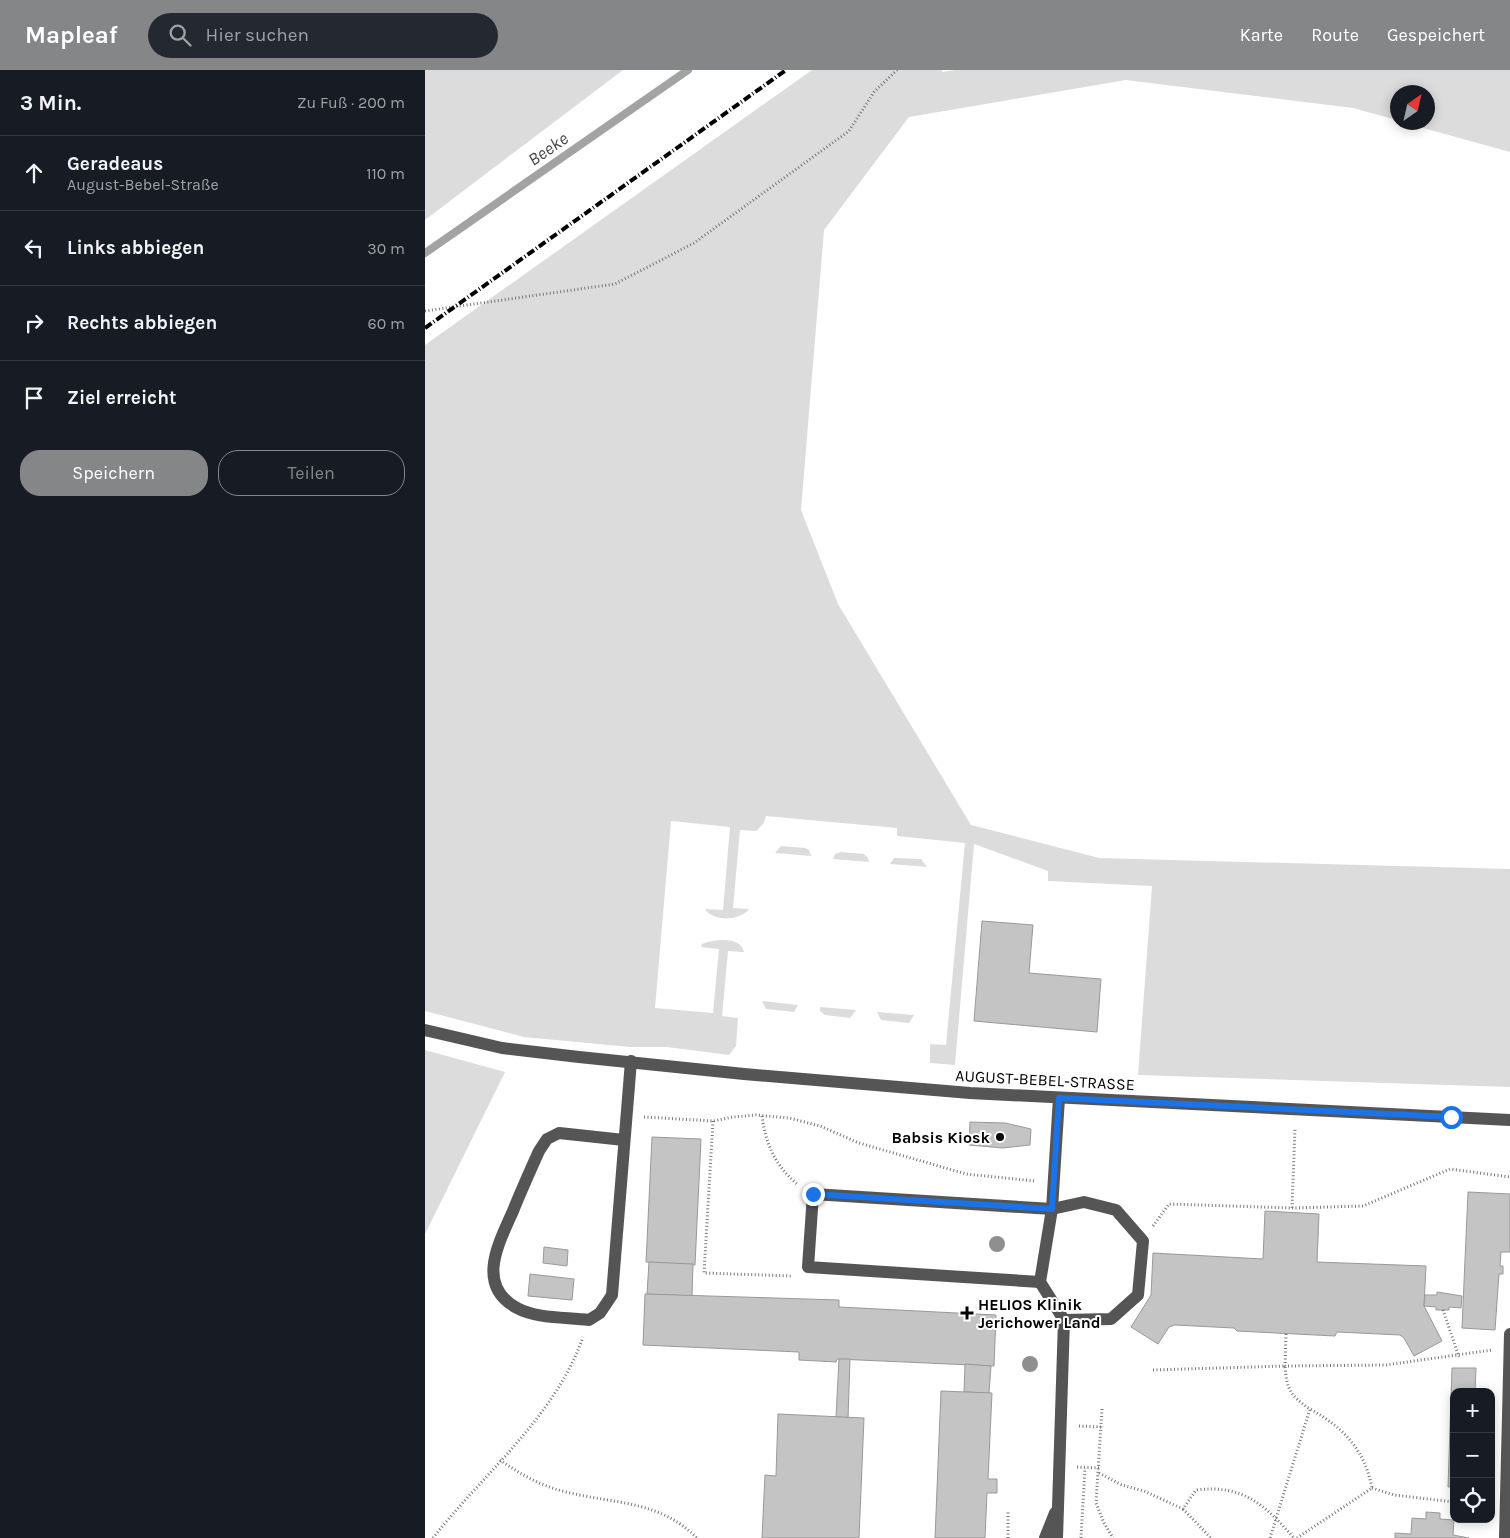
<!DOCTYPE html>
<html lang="de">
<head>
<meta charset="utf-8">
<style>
	body { margin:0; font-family:Karla,sans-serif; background:#242831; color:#f1f3f6 }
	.controls { position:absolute; right:15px; bottom:15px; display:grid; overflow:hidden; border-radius:10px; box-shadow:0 2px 12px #0003 }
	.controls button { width:45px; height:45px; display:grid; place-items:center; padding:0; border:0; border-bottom:1px solid #363941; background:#171b24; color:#f1f3f6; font:25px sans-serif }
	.compass { position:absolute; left:965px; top:15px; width:45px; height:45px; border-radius:50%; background:#171b24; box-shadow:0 2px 12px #0003; rotate:34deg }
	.stop { position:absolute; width:15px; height:15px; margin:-11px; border:4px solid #1a73e8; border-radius:50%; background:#fff }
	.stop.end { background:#1a73e8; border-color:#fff; box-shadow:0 1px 5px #0008 }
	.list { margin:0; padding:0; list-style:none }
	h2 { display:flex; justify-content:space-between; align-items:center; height:65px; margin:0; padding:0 20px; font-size:21px }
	h2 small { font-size:16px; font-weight:400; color:#9ea1a6 }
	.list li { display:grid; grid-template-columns:32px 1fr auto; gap:15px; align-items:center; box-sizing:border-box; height:75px; padding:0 20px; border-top:1px solid #363941 }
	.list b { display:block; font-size:19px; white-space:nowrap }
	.list p { margin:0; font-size:16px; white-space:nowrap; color:#9ea1a6 }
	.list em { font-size:16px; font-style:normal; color:#9ea1a6 }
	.actions { display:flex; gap:10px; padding:15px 20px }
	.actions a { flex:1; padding:11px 0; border:1px solid #858687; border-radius:20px; text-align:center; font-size:18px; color:#858687 }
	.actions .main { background:#858687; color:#fff }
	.icon { flex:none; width:28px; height:28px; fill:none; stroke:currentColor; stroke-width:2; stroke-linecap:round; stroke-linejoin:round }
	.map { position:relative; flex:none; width:1085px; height:1468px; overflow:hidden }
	header { display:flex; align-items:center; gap:30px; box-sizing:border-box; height:70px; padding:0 25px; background:#858687; color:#fff }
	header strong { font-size:24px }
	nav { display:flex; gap:28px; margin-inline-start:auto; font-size:18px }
	.search { width:350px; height:45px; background:#242831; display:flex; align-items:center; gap:12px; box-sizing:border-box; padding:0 18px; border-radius:28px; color:#9ea1a6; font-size:19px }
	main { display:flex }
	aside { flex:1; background:#171b24 }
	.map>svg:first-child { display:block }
	.green { fill:#dcdcdc }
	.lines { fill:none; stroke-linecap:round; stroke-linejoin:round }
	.stream { stroke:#a3a3a3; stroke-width:8 }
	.building { fill:#c4c4c4; stroke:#999 }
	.path { stroke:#777; stroke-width:3; stroke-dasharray:1 2.5; stroke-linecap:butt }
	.minor { stroke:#555; stroke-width:12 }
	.rail { stroke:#000; stroke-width:4; stroke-dasharray:8 2.5 1 2.5; stroke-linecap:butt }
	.tree { fill:#8f8f8f }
	.route { stroke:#1a73e8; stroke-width:6 }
	.poi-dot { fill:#000; stroke:#fff; stroke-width:2 }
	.labels { text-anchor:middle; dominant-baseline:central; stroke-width:4; stroke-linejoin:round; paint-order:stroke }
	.street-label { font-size:16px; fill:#000; stroke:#fff }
	.poi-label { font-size:16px; font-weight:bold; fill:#000; stroke:#fff; text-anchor:end }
	.water-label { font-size:18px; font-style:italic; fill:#444; stroke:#fff }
</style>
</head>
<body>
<header>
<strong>Mapleaf</strong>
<div class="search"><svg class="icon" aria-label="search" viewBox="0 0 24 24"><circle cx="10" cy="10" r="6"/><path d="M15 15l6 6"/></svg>Hier suchen</div>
<nav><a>Karte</a><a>Route</a><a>Gespeichert</a></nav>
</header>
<main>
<aside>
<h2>3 Min.<small>Zu Fuß · 200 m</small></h2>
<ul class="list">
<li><svg class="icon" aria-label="ahead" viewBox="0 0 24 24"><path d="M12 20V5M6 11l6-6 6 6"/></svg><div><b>Geradeaus</b><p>August-Bebel-Straße</p></div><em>110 m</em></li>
<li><svg class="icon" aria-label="left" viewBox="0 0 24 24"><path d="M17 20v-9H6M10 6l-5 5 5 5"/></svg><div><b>Links abbiegen</b></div><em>30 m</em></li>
<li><svg class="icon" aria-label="right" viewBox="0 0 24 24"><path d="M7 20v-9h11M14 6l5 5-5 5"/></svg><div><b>Rechts abbiegen</b></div><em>60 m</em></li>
<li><svg class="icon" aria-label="arrive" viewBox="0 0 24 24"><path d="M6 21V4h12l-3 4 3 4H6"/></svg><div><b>Ziel erreicht</b></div></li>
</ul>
<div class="actions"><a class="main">Speichern</a><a>Teilen</a></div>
</aside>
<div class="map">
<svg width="1085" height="1468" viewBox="0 0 1085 1468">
	<rect width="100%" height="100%" fill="#fff"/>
	<!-- green -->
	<g class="green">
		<polygon points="0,0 198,0 0,150"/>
		<path d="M387 0H517V2L530 0H1085V82L980 53 1002 52V22H972V50L928 38 701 10 484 47 399 160 376 440 413 534 546 755 674 788 1085 799V1017L713 1005 727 816 623 811V801L549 774 530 995 505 993V974L521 975 540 773 472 766V758L341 746 339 753 331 761 315 760 308 838 324 839C315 851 288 852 280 839L298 840 305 757 246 751 230 938 288 943 294 879 276 877 277 874C289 869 316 866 319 882L303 881 297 946 313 948 311 976 304 985 242 977H205L99 967 0 941V275Z"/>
		<polygon points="356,776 380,778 384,780 386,786 350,783"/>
		<polygon points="416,782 439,784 443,788 444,792 408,789 410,784"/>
		<polygon points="469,788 496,789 502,797 465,794"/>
		<polygon points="337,931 373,935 369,942 341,939"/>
		<polygon points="395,937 431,940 425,948 400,945 395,941"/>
		<polygon points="452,942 489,945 484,953 456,950"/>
		<polygon points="0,980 80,1002 0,1164"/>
	</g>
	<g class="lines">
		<!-- stream -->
		<polyline class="stream" points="0,183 263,0"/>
	</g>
	<!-- building -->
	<g class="building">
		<polygon points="557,851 608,855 604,903 676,909 672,962 549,951"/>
		<polygon points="545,1052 580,1053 606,1059 605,1075 578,1078 544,1075"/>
		<polygon points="227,1067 276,1069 270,1195 221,1192"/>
		<polygon points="1043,1122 1085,1124 1085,1182 1076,1182 1075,1196 1078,1196 1078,1204 1074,1204 1070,1260 1037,1258"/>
		<polygon points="840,1141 894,1144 892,1192 1001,1196 999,1236 1017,1271 989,1286 979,1268 975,1265 912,1262 910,1266 812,1261 809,1258 750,1255 744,1257 733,1274 706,1257 726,1225 728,1183 838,1189"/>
		<polygon points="119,1177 143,1180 142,1196 118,1193"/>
		<polygon points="224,1192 268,1194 267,1226 222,1224"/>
		<polygon points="105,1204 149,1209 147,1230 103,1226"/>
		<polygon points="1012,1222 1037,1226 1036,1238 1024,1237 1024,1240 1011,1240 1011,1237 999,1236 1000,1225 1012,1225"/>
		<polygon points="220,1224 414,1230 414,1237 571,1245 569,1296 412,1289 411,1292 374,1290 374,1282 218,1275"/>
		<polygon points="414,1289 425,1289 423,1348 411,1347"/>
		<polygon points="540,1294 566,1296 564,1323 539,1322"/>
		<polygon points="1027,1298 1051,1298 1050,1322 1029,1322 1029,1417 1023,1417"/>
		<polygon points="516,1321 567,1323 563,1409 572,1409 572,1423 562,1423 560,1468 510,1468"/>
		<polygon points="353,1344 439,1348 434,1468 337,1468 340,1405 351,1406"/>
		<polygon points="1001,1442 1015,1443 1015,1449 1029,1450 1028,1465 1044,1468 970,1468 970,1463 986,1464 987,1448 1001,1449"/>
	</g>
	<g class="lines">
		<!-- path -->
		<g class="path">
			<polyline points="0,241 190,214 269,173 424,61 449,22 472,0"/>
			<path d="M337 1046C341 1075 350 1095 372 1114"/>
			<polyline points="219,1047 288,1051 308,1047 331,1045 364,1048 395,1056 434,1073 541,1104 610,1111"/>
			<polyline points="288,1051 279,1203 367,1206"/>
			<polyline points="867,1138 938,1136 1025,1099 1085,1107"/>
			<polyline points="728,1156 744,1134 867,1138 870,1058"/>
			<polyline points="1018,1240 1034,1287"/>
			<polyline points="861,1264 860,1296 961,1295 1067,1280"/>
			<path d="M728 1300 860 1296C862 1319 864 1325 885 1339L845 1468"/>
			<polyline points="677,1339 671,1433 679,1453 688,1468"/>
			<polyline points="654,1356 676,1357"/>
			<path d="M75 1390C95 1404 116 1416 141 1422 189 1434 234 1430 272 1468"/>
			<polyline points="652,1397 674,1398"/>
			<path d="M674 1403 697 1415 719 1421 758 1439 771 1420C818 1414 840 1435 869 1468"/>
			<polyline points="947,1418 969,1425 1029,1432"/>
			<polyline points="758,1439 786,1468"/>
			<path d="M8 1468C59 1403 130 1347 158 1267"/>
			<polyline points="583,1468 583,1440"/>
			<polyline points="656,1468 660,1398"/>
			<path d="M872 1468 947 1418C940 1380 918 1357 885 1339"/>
		</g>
		<!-- minor -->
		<g class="minor">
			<polyline points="0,960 77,978 154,987 319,1004 545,1023 1085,1050"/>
			<path d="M199 1070 134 1063 122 1069 114 1081C105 1101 96 1121 88 1141 74 1173 50 1215 92 1238 112 1249 142 1247 164 1250L175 1243 187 1225 206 991"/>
			<polyline points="615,1212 383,1197 388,1124 627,1139 659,1132 691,1140 718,1171 713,1225 686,1249 639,1250"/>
			<polyline points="620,1468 630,1443"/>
			<polyline points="632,1468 639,1250 615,1212 627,1139 634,1028"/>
			<polyline points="1080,1468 1085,1264"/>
		</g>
		<!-- rail -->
		<polyline class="rail" points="0,258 361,0"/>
	</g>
	<!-- trees -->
	<g class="tree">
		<circle cx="572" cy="1174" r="8"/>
		<circle cx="605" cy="1294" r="8"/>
	</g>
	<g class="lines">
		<!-- route -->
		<polyline class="route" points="388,1124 627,1139 634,1028 1026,1047"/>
	</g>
	<!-- markers -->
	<g class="poi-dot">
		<circle cx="575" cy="1067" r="5"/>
		<path d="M539.5 1235.5h5v5h5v5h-5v5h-5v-5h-5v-5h5z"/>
	</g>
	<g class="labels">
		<!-- street labels -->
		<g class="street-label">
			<text transform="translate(620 1010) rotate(3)">AUGUST-BEBEL-STRASSE</text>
		</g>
		<!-- poi labels -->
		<g class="poi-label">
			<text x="565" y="1067">Babsis Kiosk</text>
			<text x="553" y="1234" text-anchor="start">HELIOS Klinik<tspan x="553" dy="18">Jerichower Land</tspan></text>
		</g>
		<!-- water labels -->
		<g class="water-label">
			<text transform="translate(123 79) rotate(-35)">Beeke</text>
		</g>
	</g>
</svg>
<div class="controls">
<button>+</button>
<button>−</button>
<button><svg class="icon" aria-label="locate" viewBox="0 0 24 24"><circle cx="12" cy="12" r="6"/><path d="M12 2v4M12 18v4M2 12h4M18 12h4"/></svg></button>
</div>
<svg class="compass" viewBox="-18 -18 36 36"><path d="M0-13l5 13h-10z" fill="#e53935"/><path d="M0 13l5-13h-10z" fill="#9ea1a6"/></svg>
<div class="stop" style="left:1026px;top:1047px"></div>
<div class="stop end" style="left:388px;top:1124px"></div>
</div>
</main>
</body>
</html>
